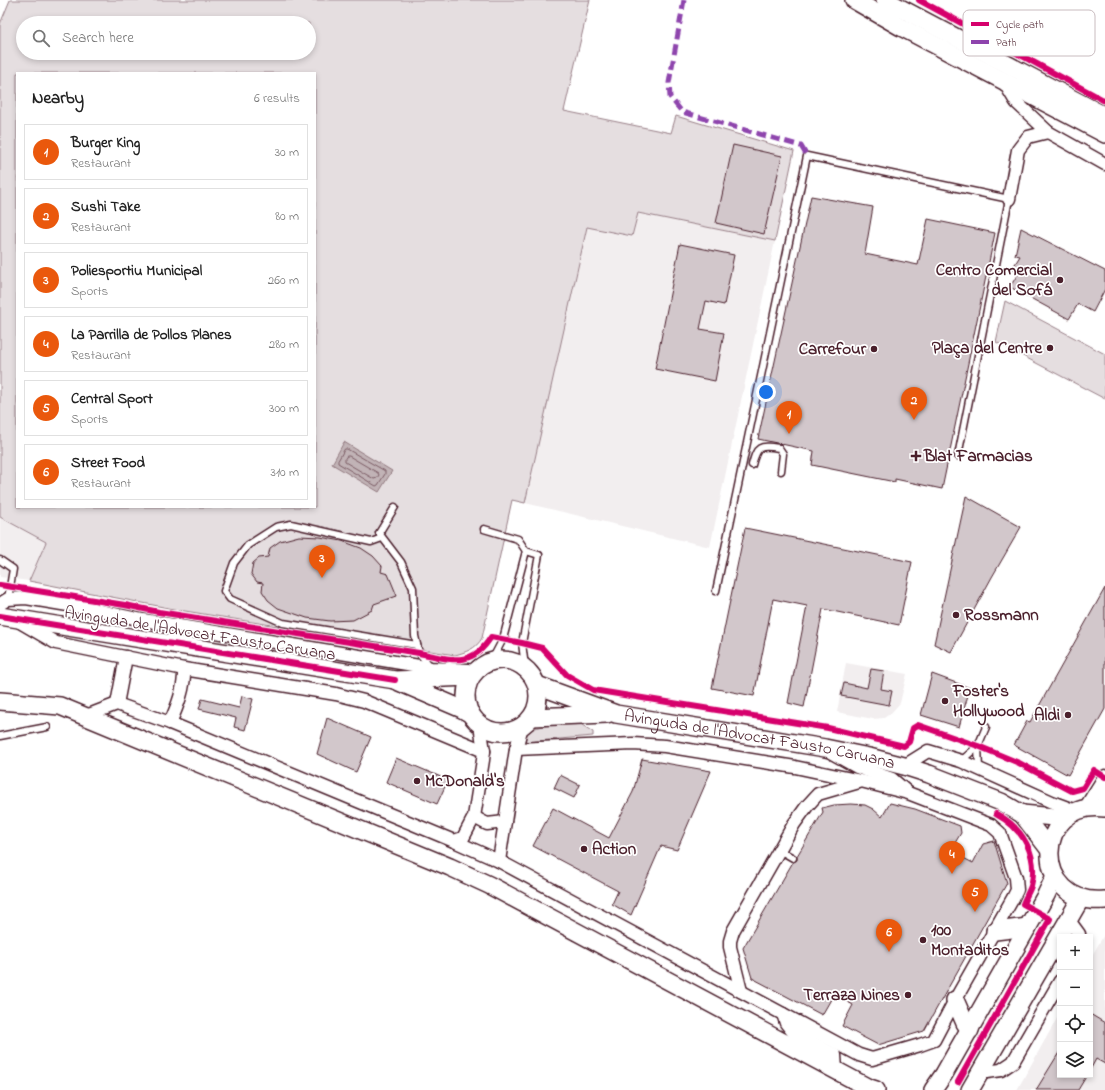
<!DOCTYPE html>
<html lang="en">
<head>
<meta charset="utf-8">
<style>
	body { margin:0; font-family:"Indie Flower",sans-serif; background:#f2f2f2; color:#222 }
	.controls { position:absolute; right:12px; bottom:12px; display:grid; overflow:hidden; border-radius:0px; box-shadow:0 2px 6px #0003 }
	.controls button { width:36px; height:36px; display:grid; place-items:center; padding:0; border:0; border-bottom:1px solid #e0e0e0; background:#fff; color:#222; font:20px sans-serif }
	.you { position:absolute; left:766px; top:392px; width:14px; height:14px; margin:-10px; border:3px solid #fff; border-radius:50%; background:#1a73e8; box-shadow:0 0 0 6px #1a73e833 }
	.badge { display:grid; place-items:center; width:26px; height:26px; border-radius:50%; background:#ea580c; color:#fff; font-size:13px; font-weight:700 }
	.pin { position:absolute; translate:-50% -33px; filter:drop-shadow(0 1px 2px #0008) }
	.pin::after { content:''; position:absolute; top:21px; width:14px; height:12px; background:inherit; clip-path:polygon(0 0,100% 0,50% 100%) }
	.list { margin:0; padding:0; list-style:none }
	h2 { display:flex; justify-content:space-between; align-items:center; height:52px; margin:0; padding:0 16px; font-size:17px }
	h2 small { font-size:13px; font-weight:400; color:#767676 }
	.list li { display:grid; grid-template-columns:26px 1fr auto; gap:12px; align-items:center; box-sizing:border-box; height:56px; margin:0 8px 8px; padding:0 8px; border:1px solid #e0e0e0; border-radius:0px }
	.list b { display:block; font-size:15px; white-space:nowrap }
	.list p { margin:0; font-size:13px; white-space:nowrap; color:#767676 }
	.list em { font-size:13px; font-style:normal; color:#767676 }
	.icon { flex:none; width:22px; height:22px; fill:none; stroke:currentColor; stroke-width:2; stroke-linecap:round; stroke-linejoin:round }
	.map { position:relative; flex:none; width:1105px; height:1090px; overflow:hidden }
	.search { position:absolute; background:#fff; box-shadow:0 2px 6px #0003; left:16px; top:16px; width:300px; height:44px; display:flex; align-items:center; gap:10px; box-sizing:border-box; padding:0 14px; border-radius:22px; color:#767676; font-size:15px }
	.panel { position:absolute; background:#fff; box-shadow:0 2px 6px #0003; left:16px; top:72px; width:300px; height:436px; border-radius:0px }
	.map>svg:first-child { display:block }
	.built { fill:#f2eeef }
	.green { fill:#e5dee0; stroke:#987e86; fill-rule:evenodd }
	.water { fill:#c1b3b6; stroke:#91787e }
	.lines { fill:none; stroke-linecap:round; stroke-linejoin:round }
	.shore { stroke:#7a5a63; stroke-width:1 }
	.building { fill:#d2c7cb; stroke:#4a1f2b }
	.lane-casing { stroke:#4a1f2b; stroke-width:9 }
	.street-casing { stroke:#4a1f2b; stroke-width:15 }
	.secondary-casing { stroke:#4a1f2b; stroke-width:20 }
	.lane { stroke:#fff; stroke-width:6 }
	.street { stroke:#fff; stroke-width:12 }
	.secondary { stroke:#fff; stroke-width:17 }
	.quiet { stroke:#8e44ad; stroke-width:5; stroke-dasharray:10 5; stroke-linecap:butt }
	.cycleway-casing { stroke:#fff; stroke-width:8 }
	.cycleway { stroke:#d6006c; stroke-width:6 }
	.poi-dot { fill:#4a1f2b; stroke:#fff; stroke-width:1.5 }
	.labels { text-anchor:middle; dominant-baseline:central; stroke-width:3.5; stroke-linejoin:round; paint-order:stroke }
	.poi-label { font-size:17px; font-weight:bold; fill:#4a1f2b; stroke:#fff; text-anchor:start }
	.street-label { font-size:17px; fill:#4a1f2b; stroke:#fff }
	.key { fill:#fff; stroke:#c9bcbf; stroke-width:1 }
	.key-label { font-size:11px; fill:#4a1f2b }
</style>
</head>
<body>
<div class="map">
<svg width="1105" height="1090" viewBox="0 0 1105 1090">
	<rect width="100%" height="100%" fill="#fff"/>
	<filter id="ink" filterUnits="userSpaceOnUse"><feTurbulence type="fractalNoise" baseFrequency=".025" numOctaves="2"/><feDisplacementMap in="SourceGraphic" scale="8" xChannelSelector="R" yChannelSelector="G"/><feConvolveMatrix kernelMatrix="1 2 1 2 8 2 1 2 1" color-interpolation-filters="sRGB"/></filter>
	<g filter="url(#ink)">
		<!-- built -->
		<g class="built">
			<polygon points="637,213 775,241 710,547 525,503 587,226 632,236"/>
			<polygon points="0,517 46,542 29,581 0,577"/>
			<polygon points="846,663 907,674 900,703 891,713 884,718 873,719 837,712"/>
			<polygon points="1105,933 1105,1090 1017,1090 1060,1013 1060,1075 1090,1075 1090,959"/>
		</g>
		<!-- green -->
		<g class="green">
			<path d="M10 0H590L564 111 671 133 676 116 794 151 775 241 638 213 632 236 587 227 525 503 512 500 482 638C476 649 466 652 455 655L179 610 29 581 46 542 0 517V24ZM23 23H309V53H23ZM17 73H315V507H17Z"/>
			<polygon points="1005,301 1105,354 1105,399 996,342"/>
			<path d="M579 723 593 732V736L526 742C525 738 525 735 528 732 536 724 567 724 579 723Z"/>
		</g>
		<!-- water -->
		<polygon class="water" points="344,442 392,471 379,492 332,464"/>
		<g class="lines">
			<!-- shore -->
			<g class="shore">
				<polygon points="345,449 347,449 385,471 385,474 378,485 376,486 338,463 338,461"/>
				<polygon points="347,456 349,456 378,473 379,475 377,478 374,479 345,462 345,459"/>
			</g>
		</g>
		<!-- building -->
		<g class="building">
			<polygon points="733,145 782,156 764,234 716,223"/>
			<polygon points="811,196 873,207 865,254 918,265 928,219 995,233 942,489 895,479 895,482 812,465 814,451 758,439"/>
			<polygon points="1021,228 1105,271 1105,289 1093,312 1078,304 1069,319 1010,287 1019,272 1012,269 1020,256 1015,255"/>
			<polygon points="680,244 734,255 724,305 706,301 700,329 724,333 715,381 655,369"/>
			<polygon points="966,496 1021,527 992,577 951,652 934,644"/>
			<polygon points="745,528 912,562 899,625 823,609 804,707 788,703 807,606 773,599 754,696 712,688"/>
			<polygon points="299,536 320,537 342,541 361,548 373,556 382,566 381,572 388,574 397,596 374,604 372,610 353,620 330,621 307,618 278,608 268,600 262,591 263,583 257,582 251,574 253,563 259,558 268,557 270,548 280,541"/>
			<polygon points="1105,588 1105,709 1068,775 1014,745 1027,721 1030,722"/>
			<polygon points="871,669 884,671 881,689 892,691 889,705 841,696 844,683 867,688"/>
			<polygon points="932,674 970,688 959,727 921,715"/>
			<polygon points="242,696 253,699 245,730 234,727 236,718 199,709 202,699 239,708"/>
			<polygon points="327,718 371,737 356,772 317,754"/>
			<polygon points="396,758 448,780 437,804 386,782"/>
			<polygon points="642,759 711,771 677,850 661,846 631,915 612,904 618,891 533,846 553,808 609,838 633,792"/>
			<polygon points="560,775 580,785 574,798 554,788"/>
			<polygon points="890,803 915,809 960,826 961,833 950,851 973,863 983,844 994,841 1007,883 924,1031 878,1045 842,1026 853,1005 834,994 822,1015 752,978 743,948 793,862 797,860 797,856 823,812 822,808 834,805 851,804 865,805 873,809 882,817"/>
			<polygon points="1090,1014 1105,1023 1105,1064 1096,1059 1090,1070"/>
			<polygon points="1060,1051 1060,1075 1087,1075 1078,1090 1036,1090"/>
		</g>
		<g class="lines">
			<!-- lane casing -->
			<g class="lane-casing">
				<g id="lane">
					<path d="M752 465C757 446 759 445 779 448L783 454 781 471"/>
					<polyline points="395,507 379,533 401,562 413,588 415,636 419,653 430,666"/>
					<polyline points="484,529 518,539 526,551 539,555 522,643 525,667"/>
					<polyline points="382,538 371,542 291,524 276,527 248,545 234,563 224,591 230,599 283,623 417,645"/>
					<polyline points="0,560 13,569 8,599"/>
					<polyline points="716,591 807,156 1009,199 958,456"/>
					<polyline points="492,660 503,639 526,551"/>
					<polyline points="0,736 47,727"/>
					<polyline points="978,746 979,769"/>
					<polyline points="961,761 978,746 986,727"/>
					<polyline points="779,850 793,858"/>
				</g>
			</g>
			<!-- street casing -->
			<g class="street-casing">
				<g id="street">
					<polyline points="1004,82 1016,102 1048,132 1105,164"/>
					<polyline points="1009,199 1018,150 1028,137 1048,132"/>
					<polyline points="0,604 8,599 26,598 86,608 143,620 431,668 468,670"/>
					<polyline points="20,622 56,643 184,669 336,694 364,701 484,751"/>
					<polyline points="117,704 126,657"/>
					<polyline points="86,716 117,704 170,723 454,841 499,861 859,1055 872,1059 920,1045 934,1040 955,1000 1013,898 1017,890 1016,878 1000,833 991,825 908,793 861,781 795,767 665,746 633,744 516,749"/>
					<path d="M170 723C177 707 185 688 184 669"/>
					<polyline points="832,753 857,767 892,779 907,792"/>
					<polyline points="904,766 928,751 961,761 1052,802 1076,811"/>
					<polyline points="1102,781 1102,795 1105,801"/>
					<polyline points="1085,808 1105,776"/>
					<polyline points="474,817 487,824 505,822"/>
					<polyline points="454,841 463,838 474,817 483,760 484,751 480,725"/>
					<polyline points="499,861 516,749 522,726"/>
					<polyline points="1068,919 1079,934 1079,937"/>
					<polyline points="741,991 730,947 730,941 733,931 794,824 807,806 818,794 859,782"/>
					<polyline points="783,1014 786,1023 793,1032 835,1055 836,1070"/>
					<polyline points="980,1073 1001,1070 1013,1062 1060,981"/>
				</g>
			</g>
			<!-- secondary casing -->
			<g class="secondary-casing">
				<g id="secondary">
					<polyline points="854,0 901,27 1105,134"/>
					<polyline points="885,0 1105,116"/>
					<polyline points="0,616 395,680 470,677"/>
					<circle cx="502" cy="696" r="36"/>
					<polyline points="399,682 462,709 471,714"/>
					<path id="s1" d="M537 685 616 714 825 748 869 757 904 766 929 774 1001 802 1022 814 1049 849"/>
					<polyline points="0,701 60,706 450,867 489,885 867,1087 876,1090"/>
					<polyline points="532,717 607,714"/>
					<path d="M1105 808C1032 799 1031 907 1105 900"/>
					<polyline points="1022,814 1065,818"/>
					<polyline points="995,931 1028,927"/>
					<polyline points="955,1000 965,1023 970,1030"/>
					<polyline points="933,1090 944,1074 1046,895 1055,876"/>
					<polyline points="970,1090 1081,898"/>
				</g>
			</g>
			<!-- lane -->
			<use href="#lane" class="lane"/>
			<!-- street -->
			<use href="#street" class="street"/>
			<!-- secondary -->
			<use href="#secondary" class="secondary"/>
			<!-- quiet -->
			<polyline class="quiet" points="684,0 669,83 670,97 682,112 801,146 807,156"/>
			<!-- cycleway casing -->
			<g class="cycleway-casing">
				<g id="cycleway">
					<polyline points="919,0 1105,101"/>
					<path d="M0 585 125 605 159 612 419 653C450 659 471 669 491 637L522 643 542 648 567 675 593 690 828 728 904 746 909 742 913 728 918 725 978 746 1019 763 1072 791 1083 788 1094 770 1105 777"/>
					<polyline points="0,616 395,680"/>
					<path d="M958 1082 1050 919 1023 904C1025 898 1029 892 1031 886 1039 856 1023 828 996 814"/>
				</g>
			</g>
			<!-- cycleway -->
			<use href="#cycleway" class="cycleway"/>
		</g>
	</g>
	<!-- markers -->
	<g class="poi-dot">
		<circle cx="1060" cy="280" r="4"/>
		<circle cx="1050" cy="348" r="4"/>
		<circle cx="874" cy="349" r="4"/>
		<path d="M914 450h4v4h4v4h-4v4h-4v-4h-4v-4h4z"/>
		<circle cx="956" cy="615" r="4"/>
		<circle cx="945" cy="701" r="4"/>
		<circle cx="1068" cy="715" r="4"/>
		<circle cx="417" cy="781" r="4"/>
		<circle cx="584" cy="849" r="4"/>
		<circle cx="923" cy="940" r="4"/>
		<circle cx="908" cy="995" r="4"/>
	</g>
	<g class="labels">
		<!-- poi labels -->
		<g class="poi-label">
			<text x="1052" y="270" text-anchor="end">Centro Comercial<tspan x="1052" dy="20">del Sofá</tspan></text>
			<text x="1042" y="348" text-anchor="end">Plaça del Centre</text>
			<text x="866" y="349" text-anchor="end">Carrefour</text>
			<text x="924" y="456">Blat Farmacias</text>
			<text x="964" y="615">Rossmann</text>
			<text x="953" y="691">Foster's<tspan x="953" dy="20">Hollywood</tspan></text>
			<text x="1060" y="715" text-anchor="end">Aldi</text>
			<text x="425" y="781">McDonald's</text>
			<text x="592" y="849">Action</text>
			<text x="931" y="930">100<tspan x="931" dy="20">Montaditos</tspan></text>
			<text x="900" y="995" text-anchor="end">Terraza Nines</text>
		</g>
		<!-- street labels -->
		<g class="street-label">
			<text transform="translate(200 634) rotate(9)">Avinguda de l'Advocat Fausto Caruana</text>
			<text stroke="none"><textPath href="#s1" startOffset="230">Avinguda de l'Advocat Fausto Caruana</textPath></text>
		</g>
	</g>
	<!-- legend -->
	<rect x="963" y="10" width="132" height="46" rx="6" class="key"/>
	<rect x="971" y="22" width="18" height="4" fill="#d6006c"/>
	<rect x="971" y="40" width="18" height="4" fill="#8e44ad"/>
	<g class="key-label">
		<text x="996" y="28">Cycle path</text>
		<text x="996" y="46">Path</text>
	</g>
</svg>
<div class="controls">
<button>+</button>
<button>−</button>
<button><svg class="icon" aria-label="locate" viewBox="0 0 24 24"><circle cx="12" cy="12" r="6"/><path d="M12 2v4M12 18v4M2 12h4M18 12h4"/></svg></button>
<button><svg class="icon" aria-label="layers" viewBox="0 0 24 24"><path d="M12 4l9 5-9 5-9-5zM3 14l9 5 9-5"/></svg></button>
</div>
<div class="you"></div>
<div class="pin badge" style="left:789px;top:434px">1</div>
<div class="pin badge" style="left:914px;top:420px">2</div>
<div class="pin badge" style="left:322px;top:578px">3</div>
<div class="pin badge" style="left:952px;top:874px">4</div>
<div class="pin badge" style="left:975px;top:912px">5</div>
<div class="pin badge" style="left:889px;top:952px">6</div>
<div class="search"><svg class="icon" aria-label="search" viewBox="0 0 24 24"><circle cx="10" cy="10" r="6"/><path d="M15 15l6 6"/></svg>Search here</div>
<section class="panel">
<h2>Nearby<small>6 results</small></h2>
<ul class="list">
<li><span class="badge">1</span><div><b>Burger King</b><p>Restaurant</p></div><em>30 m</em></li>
<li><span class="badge">2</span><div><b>Sushi Take</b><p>Restaurant</p></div><em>80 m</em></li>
<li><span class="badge">3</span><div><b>Poliesportiu Municipal</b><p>Sports</p></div><em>260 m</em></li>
<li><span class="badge">4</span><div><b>La Parrilla de Pollos Planes</b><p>Restaurant</p></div><em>280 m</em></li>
<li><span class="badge">5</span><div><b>Central Sport</b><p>Sports</p></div><em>300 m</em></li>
<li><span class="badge">6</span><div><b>Street Food</b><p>Restaurant</p></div><em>310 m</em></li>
</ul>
</section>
</div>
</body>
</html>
